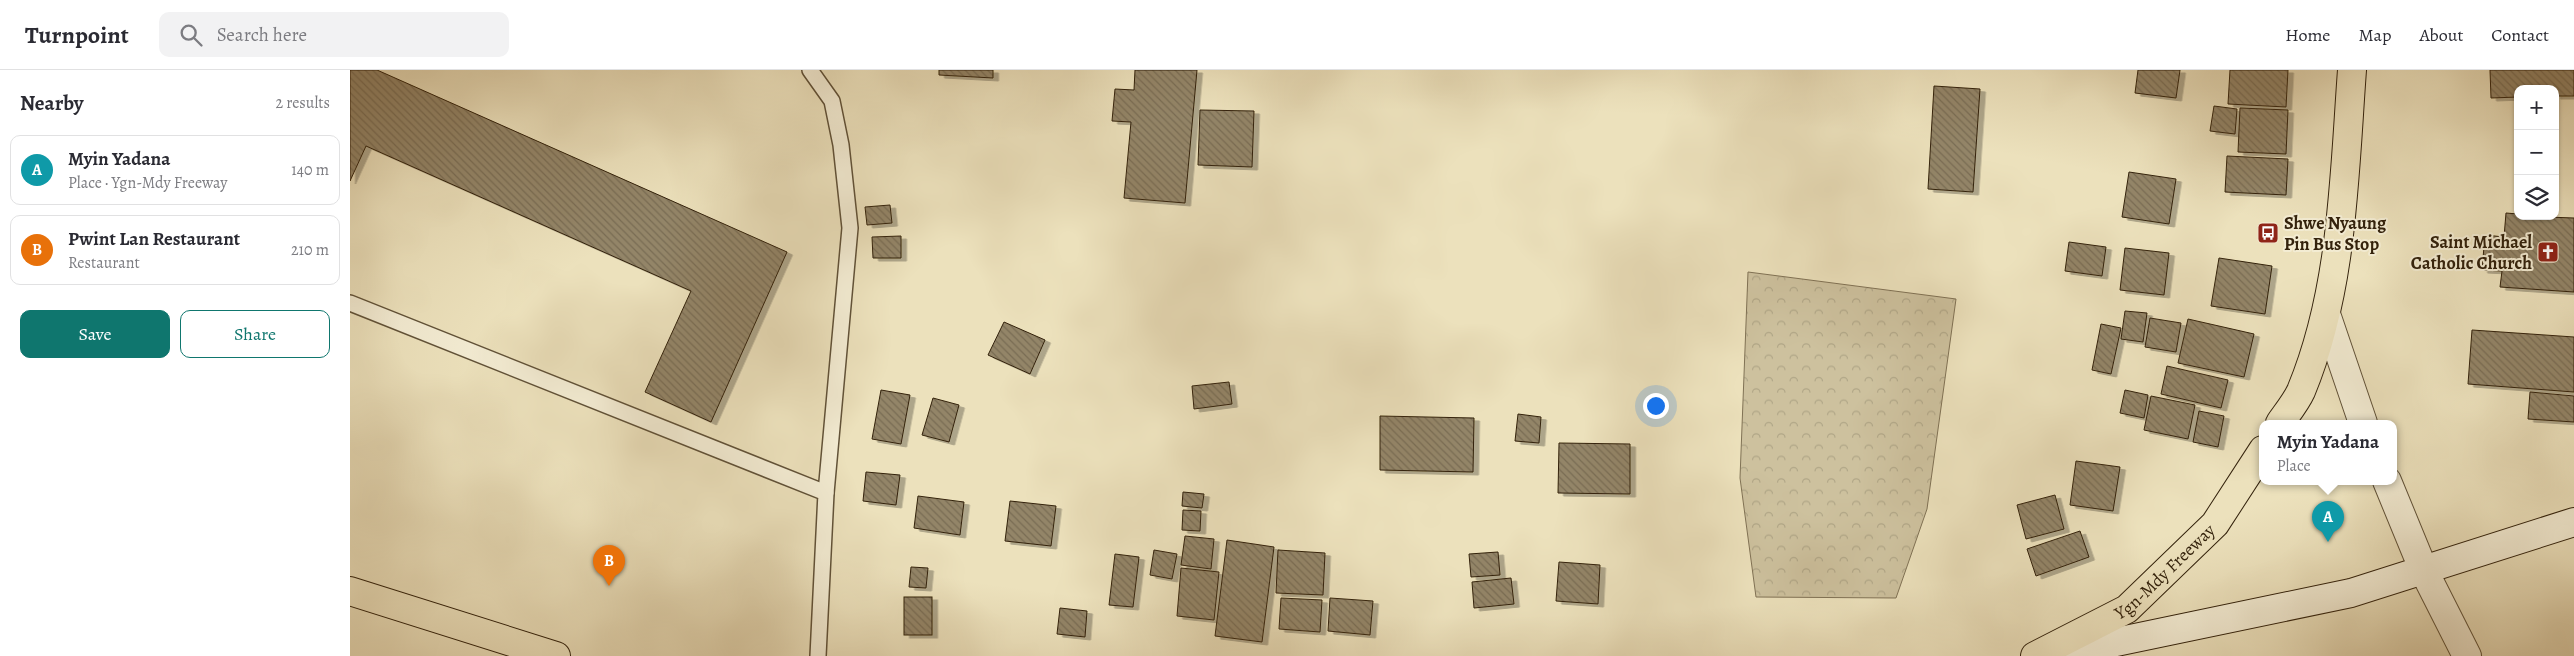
<!DOCTYPE html>
<html lang="en">
<head>
<meta charset="utf-8">
<style>
	body { margin:0; font-family:Alegreya,serif; background:#f2f2f3; color:#2b2b33 }
	.controls { position:absolute; right:15px; top:15px; display:grid; overflow:hidden; border-radius:10px; box-shadow:0 1px 4px #0004 }
	.controls button { width:45px; height:45px; display:grid; place-items:center; padding:0; border:0; border-bottom:1px solid #e1e1e2; background:#fff; color:#2b2b33; font:25px sans-serif }
	.you { position:absolute; left:1305px; top:335px; width:18px; height:18px; margin:-12px; border:4px solid #fff; border-radius:50%; background:#1a73e8; box-shadow:0 0 0 8px #1a73e833 }
	.badge { display:grid; place-items:center; width:32px; height:32px; border-radius:50%; background:#0f766e; color:#fff; font-size:16px; font-weight:700 }
	.pin { position:absolute; translate:-50% -41px; filter:drop-shadow(0 1px 2px #0008) }
	.pin::after { content:''; position:absolute; top:26px; width:18px; height:15px; background:inherit; clip-path:polygon(0 0,100% 0,50% 100%) }
	.popup { position:absolute; left:1909px; top:350px; width:138px; height:65px; box-sizing:border-box; display:grid; place-content:center; border-radius:10px; background:#fff; filter:drop-shadow(0 1px 4px #0005); font-size:16px; white-space:nowrap; color:#7c7c81 }
	.popup b { font-size:19px; color:#2b2b33 }
	.popup::after { content:''; position:absolute; left:50%; top:100%; margin-left:-10px; border:10px solid transparent; border-top-color:#fff }
	.list { margin:0; padding:0; list-style:none }
	h2 { display:flex; justify-content:space-between; align-items:center; height:65px; margin:0; padding:0 20px; font-size:21px }
	h2 small { font-size:16px; font-weight:400; color:#7c7c81 }
	.list li { display:grid; grid-template-columns:32px 1fr auto; gap:15px; align-items:center; box-sizing:border-box; height:70px; margin:0 10px 10px; padding:0 10px; border:1px solid #e1e1e2; border-radius:10px }
	.list b { display:block; font-size:19px; white-space:nowrap }
	.list p { margin:0; font-size:16px; white-space:nowrap; color:#7c7c81 }
	.list em { font-size:16px; font-style:normal; color:#7c7c81 }
	.actions { display:flex; gap:10px; padding:15px 20px }
	.actions a { flex:1; padding:11px 0; border:1px solid #0f766e; border-radius:10px; text-align:center; font-size:18px; color:#0f766e }
	.actions .main { background:#0f766e; color:#fff }
	.icon { flex:none; width:28px; height:28px; fill:none; stroke:currentColor; stroke-width:2; stroke-linecap:round; stroke-linejoin:round }
	.map { position:relative; flex:none; width:2224px; height:586px; overflow:hidden }
	header { display:flex; align-items:center; gap:30px; box-sizing:border-box; height:70px; padding:0 25px; background:#fff; border-bottom:1px solid #e1e1e2 }
	header strong { font-size:24px }
	nav { display:flex; gap:28px; margin-inline-start:auto; font-size:18px }
	.search { width:350px; height:45px; background:#f2f2f3; display:flex; align-items:center; gap:12px; box-sizing:border-box; padding:0 18px; border-radius:10px; color:#7c7c81; font-size:19px }
	main { display:flex }
	aside { flex:1; background:#fff }
	.map>svg:first-child { display:block }
	.park { fill:url(#park-crowns); stroke:#807255 }
	.building { fill:url(#building-back-hatch); stroke:#33220c; filter:url(#shadow) }
	.lines { fill:none; stroke-linecap:round; stroke-linejoin:round }
	.service-casing { stroke:#615238; stroke-width:18 }
	.minor-casing { stroke:#615238; stroke-width:30 }
	.secondary-casing { stroke:#33220c; stroke-width:30 }
	.primary-casing { stroke:#33220c; stroke-width:30 }
	.service { stroke:#f3ecd3; stroke-width:15 }
	.minor { stroke:#f3ecd3; stroke-width:28 }
	.secondary { stroke:#f3ecd3; stroke-width:28 }
	.primary { stroke:#ece1bc; stroke-width:28 }
	.labels { text-anchor:middle; dominant-baseline:central; stroke-width:4; stroke-linejoin:round; paint-order:stroke }
	.poi-label { font-size:18px; font-weight:bold; fill:#33220c; stroke:#f3ecd3; text-anchor:start }
	.street-label { font-size:18px; fill:#33220c; stroke:#f3ecd3 }
</style>
</head>
<body>
<header>
<strong>Turnpoint</strong>
<div class="search"><svg class="icon" aria-label="search" viewBox="0 0 24 24"><circle cx="10" cy="10" r="6"/><path d="M15 15l6 6"/></svg>Search here</div>
<nav><a>Home</a><a>Map</a><a>About</a><a>Contact</a></nav>
</header>
<main>
<aside>
<h2>Nearby<small>2 results</small></h2>
<ul class="list">
<li><span class="badge" style="background:#0f9aa8">A</span><div><b>Myin Yadana</b><p>Place · Ygn-Mdy Freeway</p></div><em>140 m</em></li>
<li><span class="badge" style="background:#e8710a">B</span><div><b>Pwint Lan Restaurant</b><p>Restaurant</p></div><em>210 m</em></li>
</ul>
<div class="actions"><a class="main">Save</a><a>Share</a></div>
</aside>
<div class="map">
<svg width="2224" height="586" viewBox="0 0 2224 586">
	<defs>
		<pattern id="park-crowns" width="20" height="18" patternUnits="userSpaceOnUse" patternTransform="scale(1.25)"><rect width="20" height="18" fill="#cdc19e"/><path d="M2 6a3 3 0 1 1 6 0M12 15a3 3 0 1 1 6 0" fill="none" stroke="#b0a687"/></pattern>
		<pattern id="building-back-hatch" width="6" height="6" patternUnits="userSpaceOnUse" patternTransform="scale(1.25)"><rect width="6" height="6" fill="#938568"/><path d="M-1 5l2 2M0 0l6 6M5-1l2 2" fill="none" stroke="#796c54"/></pattern>
		<filter id="shadow"><feDropShadow dx="5.5" dy="3" stdDeviation="0" flood-color="#0004"/></filter>
	</defs>
	<rect width="100%" height="100%" fill="#ece1bc"/>
	<filter id="stains"><feTurbulence type="fractalNoise" baseFrequency=".004" numOctaves="4"/><feColorMatrix values="0 0 0 0 .2 0 0 0 0 .09 0 0 0 0 .02 0 0 0 .5 -.17"/></filter>
	<radialGradient id="worn" r=".72"><stop offset=".6" stop-color="#630" stop-opacity="0"/><stop offset="1" stop-color="#630" stop-opacity=".3"/></radialGradient>
	<!-- park -->
	<polygon class="park" points="1398,202 1606,229 1577,439 1546,528 1406,527 1390,408"/>
	<!-- building -->
	<g class="building">
		<polygon points="0,0 27,0 437,182 361,352 295,322 341,221 16,76 0,111"/>
		<polygon points="589,0 643,0 643,8 589,5"/>
		<polygon points="785,0 847,0 835,133 774,128 781,52 762,51 765,19 784,20"/>
		<polygon points="1788,0 1830,0 1826,28 1785,23"/>
		<polygon points="1880,0 1938,0 1936,37 1878,34"/>
		<polygon points="2140,0 2224,0 2224,26 2205,26 2205,19 2168,19 2168,27 2141,28"/>
		<polygon points="1584,16 1630,19 1623,122 1578,119"/>
		<polygon points="1864,36 1887,39 1885,64 1860,61"/>
		<polygon points="1890,38 1938,40 1936,84 1888,82"/>
		<polygon points="850,40 904,41 902,97 848,95"/>
		<polygon points="1877,86 1938,89 1936,125 1875,122"/>
		<polygon points="1779,102 1826,109 1819,154 1772,147"/>
		<polygon points="540,135 542,153 517,155 515,137"/>
		<polygon points="2156,143 2168,144 2168,146 2224,148 2224,222 2150,217 2152,201 2132,200 2135,165 2154,167"/>
		<polygon points="551,166 551,188 523,188 522,167"/>
		<polygon points="1719,172 1756,177 1752,206 1715,201"/>
		<polygon points="1775,178 1819,183 1814,225 1770,220"/>
		<polygon points="1869,188 1922,196 1915,244 1861,236"/>
		<polygon points="1775,241 1797,243 1793,272 1771,269"/>
		<polygon points="1800,248 1831,253 1826,282 1795,277"/>
		<polygon points="1838,249 1904,264 1894,307 1828,293"/>
		<polygon points="654,252 695,270 680,304 638,285"/>
		<polygon points="1751,254 1771,258 1761,304 1742,300"/>
		<polygon points="2122,260 2224,267 2224,322 2118,314"/>
		<polygon points="1817,296 1878,310 1871,338 1811,324"/>
		<polygon points="879,312 882,334 844,339 842,316"/>
		<polygon points="531,320 560,325 551,374 522,369"/>
		<polygon points="1775,320 1798,325 1794,348 1770,343"/>
		<polygon points="2180,322 2224,326 2224,352 2178,349"/>
		<polygon points="1801,326 1845,335 1838,369 1794,360"/>
		<polygon points="583,328 609,335 599,372 572,365"/>
		<polygon points="1849,341 1874,346 1868,377 1843,372"/>
		<polygon points="1168,344 1191,347 1189,373 1165,371"/>
		<polygon points="1030,346 1124,348 1123,402 1030,400"/>
		<polygon points="1209,373 1280,374 1280,424 1208,423"/>
		<polygon points="1726,391 1770,397 1763,441 1720,435"/>
		<polygon points="516,402 550,405 546,435 513,431"/>
		<polygon points="833,422 854,424 852,438 832,436"/>
		<polygon points="1705,425 1714,459 1676,469 1667,435"/>
		<polygon points="568,426 614,432 610,465 564,458"/>
		<polygon points="660,431 706,436 701,476 655,471"/>
		<polygon points="833,440 851,441 850,461 832,460"/>
		<polygon points="1730,461 1739,487 1686,506 1677,479"/>
		<polygon points="835,466 864,469 861,499 831,495"/>
		<polygon points="877,470 924,477 912,572 865,566"/>
		<polygon points="804,480 827,484 822,509 800,505"/>
		<polygon points="928,480 975,483 973,525 926,523"/>
		<polygon points="1148,482 1150,505 1121,507 1119,484"/>
		<polygon points="765,484 789,487 783,537 759,535"/>
		<polygon points="1209,492 1250,495 1248,534 1206,531"/>
		<polygon points="561,497 578,498 576,518 559,517"/>
		<polygon points="831,498 869,502 864,550 827,546"/>
		<polygon points="1161,508 1164,534 1124,538 1122,512"/>
		<rect x="554" y="527" width="28" height="38"/>
		<polygon points="931,528 972,530 970,562 929,559"/>
		<polygon points="980,528 1023,531 1020,565 978,561"/>
		<polygon points="710,538 737,541 735,567 707,564"/>
	</g>
	<g class="lines">
		<!-- service casing -->
		<g class="service-casing">
			<g id="service">
				<polyline points="460,0 482,31 491,75 500,158 476,423"/>
				<polyline points="0,233 476,423 468,586"/>
			</g>
		</g>
		<!-- minor casing -->
		<g class="minor-casing">
			<g id="minor">
				<polyline points="1976,244 2013,353"/>
				<polyline points="2037,411 2074,501 2117,586"/>
			</g>
		</g>
		<!-- secondary casing -->
		<g class="secondary-casing">
			<polyline id="secondary" points="1699,586 2001,523 2224,452"/>
		</g>
		<!-- primary casing -->
		<g class="primary-casing">
			<g id="primary">
				<path d="M1930 353C1937 343 1946 332 1951 321 1993 220 1994 108 2002 0"/>
				<polyline points="0,521 206,586"/>
				<path id="s1" d="M1685 586 1777 539 1865 454 1913 380"/>
			</g>
		</g>
		<!-- service -->
		<use href="#service" class="service"/>
		<!-- minor -->
		<use href="#minor" class="minor"/>
		<!-- secondary -->
		<use href="#secondary" class="secondary"/>
		<!-- primary -->
		<use href="#primary" class="primary"/>
	</g>
	<!-- icons -->
	<defs>
		<g id="bus-square" transform="scale(1.125)"><rect x="-9" y="-9" width="18" height="18" rx="4" fill="#8f2418" stroke="#f3ecd3"/><path d="M-5-6H5V4H4V6H2V4H-2V6H-4V4H-5ZM-3.5-4V0h7V-4ZM-3.5 1.2v1.5H-2V1.2ZM2 1.2v1.5H3.5V1.2Z" fill="#fff"/></g>
		<g id="church-square" transform="scale(1.125)"><rect x="-9" y="-9" width="18" height="18" rx="4" fill="#8f2418" stroke="#f3ecd3"/><path d="M-1.2-6h2.4v3.5h3.3v2.4h-3.3V6h-2.4V-.1h-3.3v-2.4h3.3Z" fill="#fff"/></g>
	</defs>
	<g fill-rule="evenodd">
		<use href="#bus-square" x="1918" y="163"/>
		<use href="#church-square" x="2198" y="182"/>
	</g>
	<g class="labels">
		<!-- poi labels -->
		<g class="poi-label">
			<text x="1934" y="153">Shwe Nyaung<tspan x="1934" dy="21">Pin Bus Stop</tspan></text>
			<text x="2182" y="172" text-anchor="end">Saint Michael<tspan x="2182" dy="21">Catholic Church</tspan></text>
		</g>
		<!-- street labels -->
		<g class="street-label">
			<text stroke="none"><textPath href="#s1" startOffset="156">Ygn-Mdy Freeway</textPath></text>
		</g>
	</g>
	<rect width="100%" height="100%" filter="url(#stains)"/>
	<rect width="100%" height="100%" fill="url(#worn)"/>
</svg>
<div class="controls">
<button>+</button>
<button>−</button>
<button><svg class="icon" aria-label="layers" viewBox="0 0 24 24"><path d="M12 4l9 5-9 5-9-5zM3 14l9 5 9-5"/></svg></button>
</div>
<div class="you"></div>
<div class="pin badge" style="left:1978px;top:472px;background:#0f9aa8">A</div>
<div class="popup"><b>Myin Yadana</b>Place</div>
<div class="pin badge" style="left:259px;top:516px;background:#e8710a">B</div>
</div>
</main>
</body>
</html>
